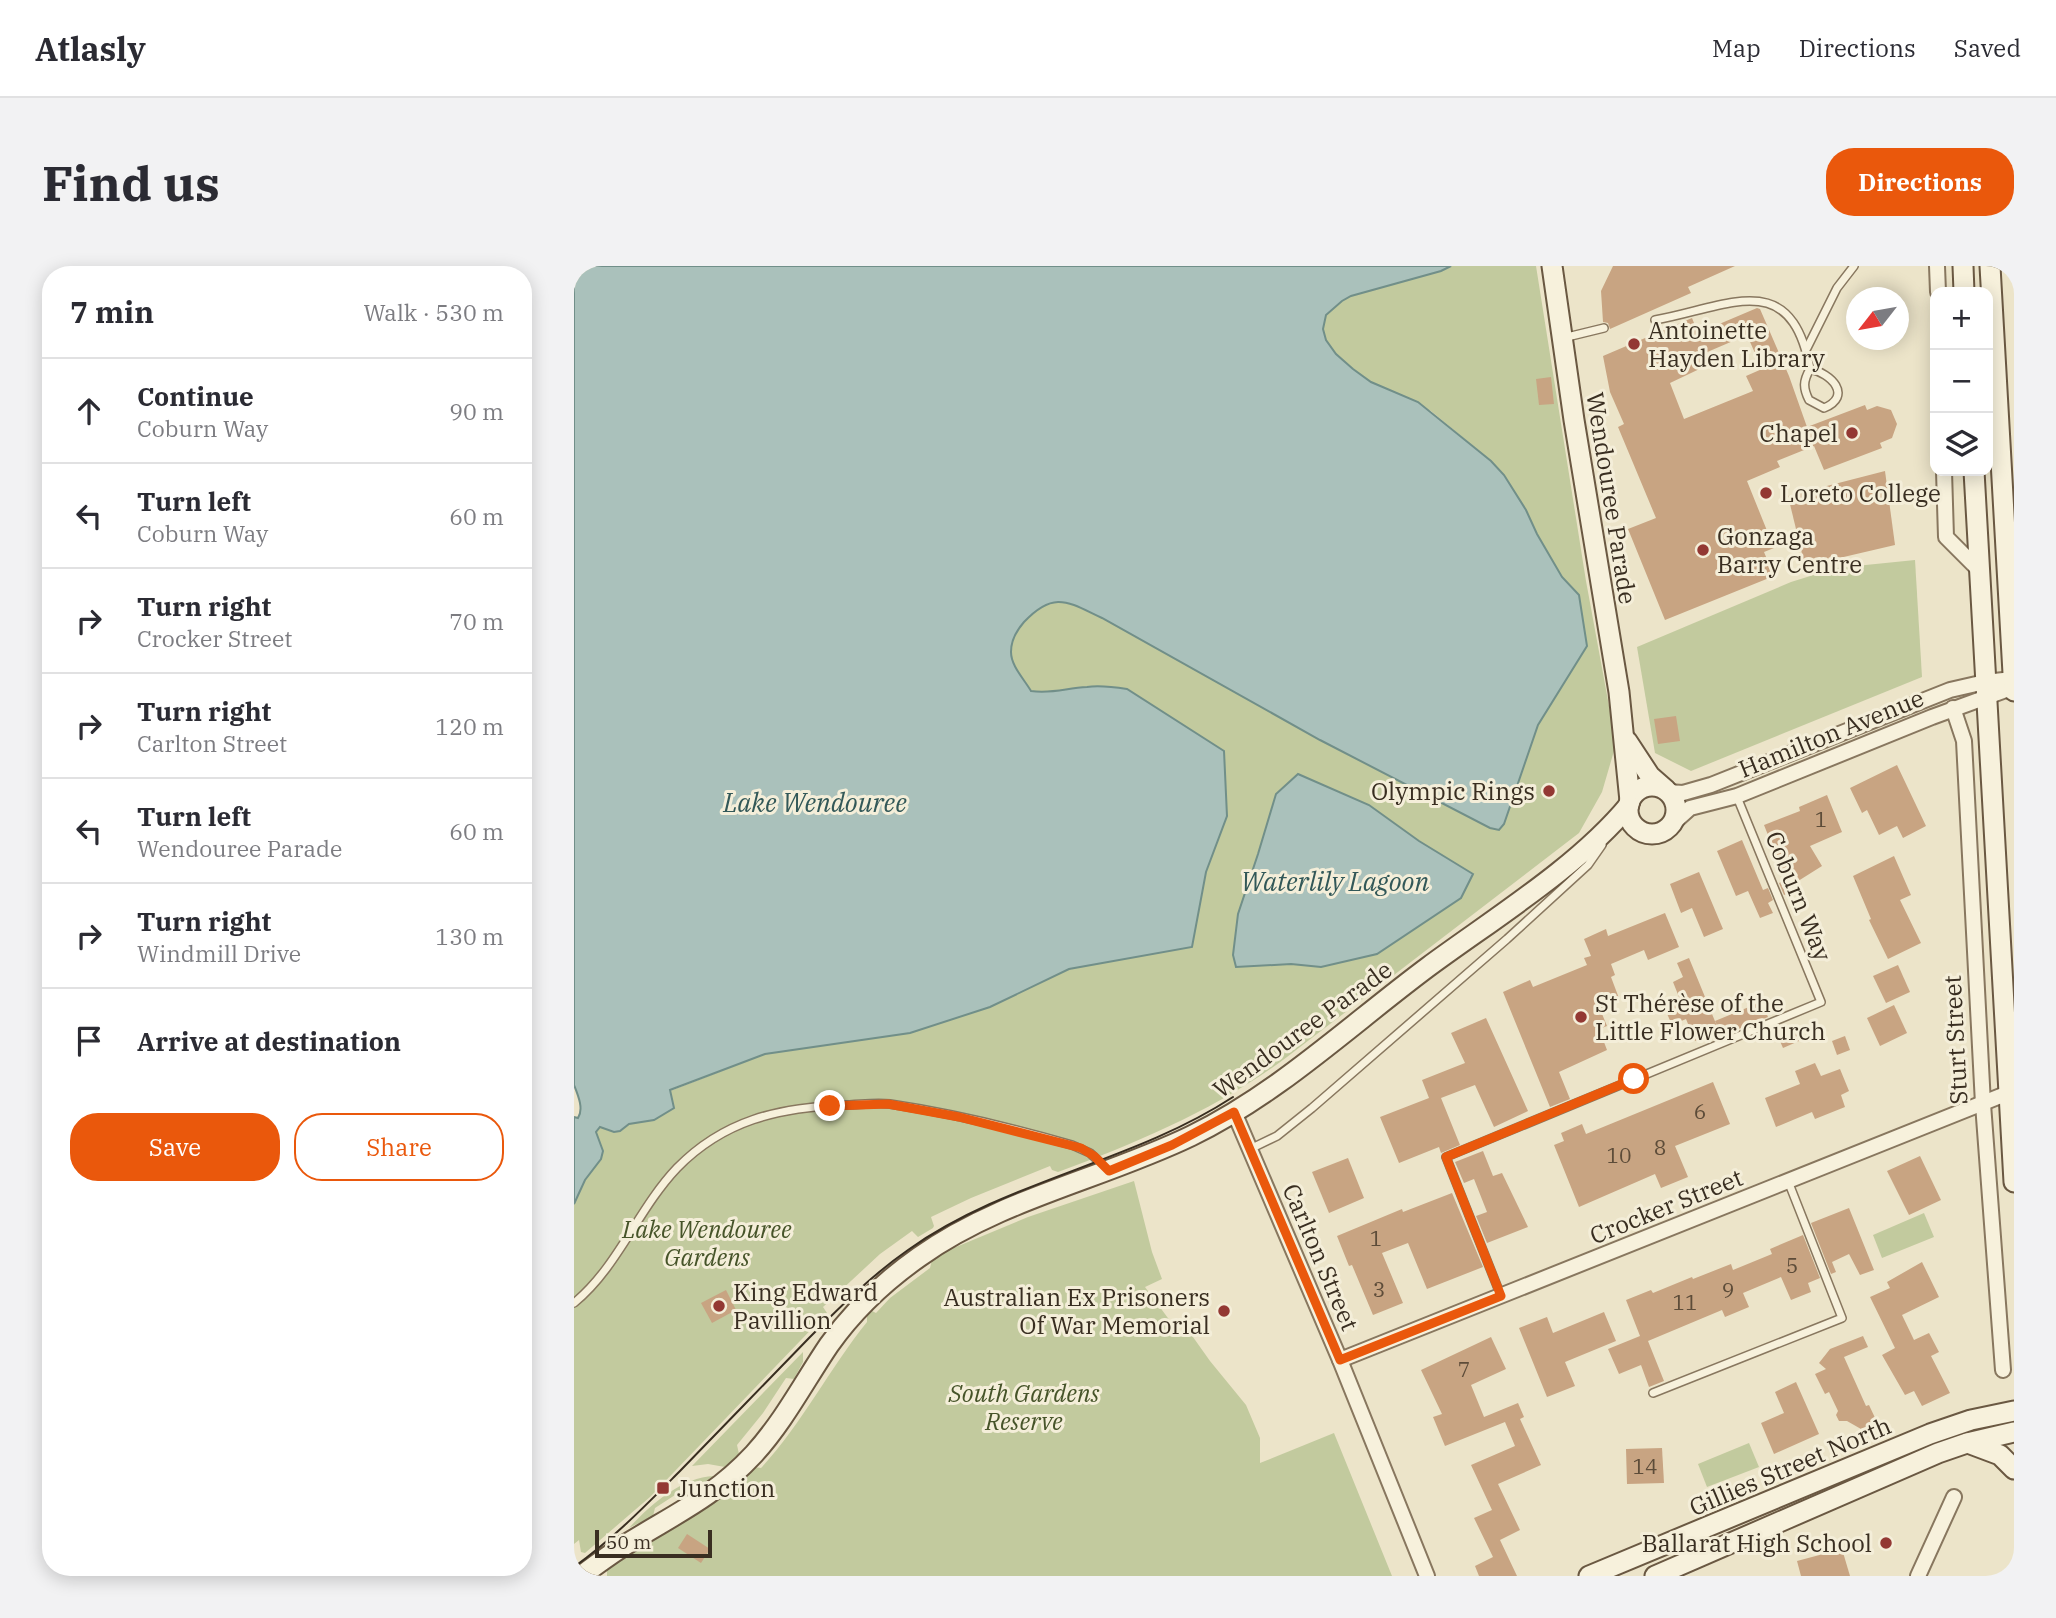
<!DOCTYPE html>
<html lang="en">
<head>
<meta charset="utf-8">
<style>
	body { margin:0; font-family:"IBM Plex Serif",serif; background:#f2f2f3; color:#2b2b33 }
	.controls { position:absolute; right:21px; top:21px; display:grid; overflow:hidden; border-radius:14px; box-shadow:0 4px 18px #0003 }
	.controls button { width:63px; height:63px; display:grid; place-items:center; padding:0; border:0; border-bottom:2px solid #e1e1e2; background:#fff; color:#2b2b33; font:35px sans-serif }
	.compass { position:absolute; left:1272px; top:21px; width:63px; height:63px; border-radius:50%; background:#fff; box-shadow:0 4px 18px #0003; rotate:239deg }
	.scale { position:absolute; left:21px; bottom:18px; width:117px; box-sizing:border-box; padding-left:7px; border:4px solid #392e21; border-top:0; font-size:19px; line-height:24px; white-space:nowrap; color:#392e21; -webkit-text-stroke:5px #f4eed9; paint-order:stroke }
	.stop { position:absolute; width:21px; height:21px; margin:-16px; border:5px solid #ea580c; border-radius:50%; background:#fff }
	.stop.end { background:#ea580c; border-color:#fff; box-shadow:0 2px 7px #0008 }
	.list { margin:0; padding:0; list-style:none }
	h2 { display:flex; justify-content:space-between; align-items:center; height:91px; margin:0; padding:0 28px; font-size:30px }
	h2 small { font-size:23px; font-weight:400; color:#7c7c81 }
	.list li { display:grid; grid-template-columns:46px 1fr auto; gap:21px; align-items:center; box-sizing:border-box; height:105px; padding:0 28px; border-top:2px solid #e1e1e2 }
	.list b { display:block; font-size:26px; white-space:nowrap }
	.list p { margin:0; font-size:23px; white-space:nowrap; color:#7c7c81 }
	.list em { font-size:23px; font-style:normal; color:#7c7c81 }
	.actions { display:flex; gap:14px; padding:21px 28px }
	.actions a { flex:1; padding:16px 0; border:2px solid #ea580c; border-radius:28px; text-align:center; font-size:24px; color:#ea580c }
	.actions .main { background:#ea580c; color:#fff }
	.icon { flex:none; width:38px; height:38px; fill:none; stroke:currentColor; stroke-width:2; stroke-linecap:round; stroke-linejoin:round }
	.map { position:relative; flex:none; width:1440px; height:1310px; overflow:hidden; border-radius:28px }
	header { display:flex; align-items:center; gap:42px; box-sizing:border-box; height:98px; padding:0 35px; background:#fff; border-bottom:2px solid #e1e1e2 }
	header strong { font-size:33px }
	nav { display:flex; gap:38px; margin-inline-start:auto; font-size:24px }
	.intro { display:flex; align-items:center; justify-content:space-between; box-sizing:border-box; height:168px; padding:0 42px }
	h1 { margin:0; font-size:49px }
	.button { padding:18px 32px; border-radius:28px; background:#ea580c; color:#fff; font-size:24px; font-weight:700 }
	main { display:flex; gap:42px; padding:0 42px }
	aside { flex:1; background:#fff; border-radius:28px; box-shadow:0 4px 18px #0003 }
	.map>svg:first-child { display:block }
	.green { fill:#c2ca9e; fill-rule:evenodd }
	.water { fill:#aac1bb; stroke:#718f89; stroke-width:2 }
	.building { fill:#c8a482; fill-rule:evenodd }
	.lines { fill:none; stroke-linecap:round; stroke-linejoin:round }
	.lane-casing { stroke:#88775f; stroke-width:10 }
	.street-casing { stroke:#88775f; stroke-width:18 }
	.secondary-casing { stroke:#6a5842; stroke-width:23 }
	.lane { stroke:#f7f1dc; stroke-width:7 }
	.street { stroke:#f7f1dc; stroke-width:14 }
	.secondary { stroke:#f7f1dc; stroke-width:19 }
	.tram { stroke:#392e21; stroke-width:2 }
	.route { stroke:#ea580c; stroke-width:9 }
	.poi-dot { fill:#933833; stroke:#f4eed9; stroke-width:2.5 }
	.labels { text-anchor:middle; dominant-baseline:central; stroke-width:6; stroke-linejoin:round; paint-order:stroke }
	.number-label { font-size:21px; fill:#5d4c39 }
	.poi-label { font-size:24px; fill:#392e21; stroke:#f4eed9; text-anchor:start }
	.street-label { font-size:24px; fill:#392e21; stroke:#f4eed9 }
	.park-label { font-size:24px; font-style:italic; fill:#465429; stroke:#f4eed9 }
	.water-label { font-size:26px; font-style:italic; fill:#325858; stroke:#f4eed9 }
</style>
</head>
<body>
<header>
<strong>Atlasly</strong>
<nav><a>Map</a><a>Directions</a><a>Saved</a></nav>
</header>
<div class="intro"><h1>Find us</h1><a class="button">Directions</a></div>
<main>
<aside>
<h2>7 min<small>Walk · 530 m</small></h2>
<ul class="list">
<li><svg class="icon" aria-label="ahead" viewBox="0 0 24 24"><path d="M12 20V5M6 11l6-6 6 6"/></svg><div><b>Continue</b><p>Coburn Way</p></div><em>90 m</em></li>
<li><svg class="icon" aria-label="left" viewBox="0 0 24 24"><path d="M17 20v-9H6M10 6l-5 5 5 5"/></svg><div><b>Turn left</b><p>Coburn Way</p></div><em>60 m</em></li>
<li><svg class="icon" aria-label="right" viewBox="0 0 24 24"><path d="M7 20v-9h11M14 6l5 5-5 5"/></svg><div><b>Turn right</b><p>Crocker Street</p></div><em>70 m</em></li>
<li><svg class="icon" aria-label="right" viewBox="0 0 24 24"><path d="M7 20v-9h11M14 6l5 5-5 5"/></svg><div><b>Turn right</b><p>Carlton Street</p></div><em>120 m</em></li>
<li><svg class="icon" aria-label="left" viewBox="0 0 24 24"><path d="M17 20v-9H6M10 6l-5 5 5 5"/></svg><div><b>Turn left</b><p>Wendouree Parade</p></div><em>60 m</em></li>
<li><svg class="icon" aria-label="right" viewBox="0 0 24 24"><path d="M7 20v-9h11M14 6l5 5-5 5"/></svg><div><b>Turn right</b><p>Windmill Drive</p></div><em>130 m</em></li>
<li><svg class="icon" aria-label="arrive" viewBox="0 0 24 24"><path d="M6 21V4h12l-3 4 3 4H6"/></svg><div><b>Arrive at destination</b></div></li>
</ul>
<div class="actions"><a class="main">Save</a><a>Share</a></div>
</aside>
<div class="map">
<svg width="1440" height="1310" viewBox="0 0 1440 1310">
	<rect width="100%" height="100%" fill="#ece4c9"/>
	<!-- green -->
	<g class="green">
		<path d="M877 0H962L1012 315 1042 478 1028 526 1005 567 713 791C643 843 565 876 484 906L478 904 476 900 397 932 357 951 360 960 359 962 344 971 338 965 306 988 249 1041 253 1047 76 1231 11 1287 7 1286 5 1274 0 1278V938L11 914 27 893 29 885 22 866 26 861C40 868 42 865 55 858 62 855 72 855 80 854L96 825 191 788 336 767 416 741 495 703 618 681 632 606 652 550 650 485 553 423 473 427 457 425C450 413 437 400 437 386 437 375 443 364 450 356 480 324 493 336 528 352L746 474 916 562 925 564 964 459 1013 380 1005 329 988 311 963 268 952 244 930 209 917 195 857 145 797 116 779 103 762 88 752 74 749 63 752 49 768 35 777 30 866 5ZM724 508 795 539 845 575 887 632 803 688 747 701 717 698 662 701 684 588 702 528Z"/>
		<polygon points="1341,294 1348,411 1117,505 1081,487 1063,381 1217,316 1262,302"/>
		<path d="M560 915 578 986 588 1013 571 1021 605 1067 614 1064 636 1095 672 1139 686 1172V1197L760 1167 818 1310H33V1304C81 1268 137 1245 180 1201L187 1202C228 1158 255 1103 293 1056V1049L298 1045 302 1047 316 1032 356 1002 358 994 370 986 454 951Z"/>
		<polygon points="1350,947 1360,971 1308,992 1299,969"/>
		<polygon points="229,1086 229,1096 220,1113 212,1112 189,1147 163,1179 165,1188 151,1201 134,1198 118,1200"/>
		<polygon points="1175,1177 1185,1201 1133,1221 1124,1198"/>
		<path d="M140 1210 126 1221 118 1218 81 1242 79 1250 55 1262C76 1239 108 1211 140 1210Z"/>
	</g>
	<!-- water -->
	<g class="water">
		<path d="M0 0H877L867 5 777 30 768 35 752 49 749 63 752 74 762 88 779 103 797 116 844 136 917 195 930 209 952 244 963 268 988 311 1005 329 1013 380 964 459 930 558 925 564 916 562 746 474 528 352C494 336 480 324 450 356 443 364 437 375 437 386 437 400 450 413 457 425 479 428 492 422 513 421 527 419 540 421 553 423L650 485 653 550 632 606 618 681 495 703 416 741 336 767 191 788 96 824 100 842 80 854 55 858 46 865 40 866 26 861 22 866 29 885 27 893 11 914 0 938V851L4 852C10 843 4 829 0 819Z"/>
		<polygon points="724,508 795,539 845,575 899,608 887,632 803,688 747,701 717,698 662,701 659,689 664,648 684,588 702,528"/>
	</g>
	<!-- building -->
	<g class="building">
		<polygon points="1039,0 1161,0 1114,21 1117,27 1036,63 1034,57 1029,56 1027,25"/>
		<path d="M1183 42 1186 43 1215 110 1233 161 1291 139 1293 144 1303 140 1317 144 1323 158 1318 172 1306 177 1308 182 1250 204 1240 180 1203 195 1206 201 1173 215 1200 282 1190 286 1200 310 1091 354 1054 263 1082 252 1044 161 1050 158 1036 126 1029 90 1118 52 1124 67ZM1173 69 1188 103 1172 110 1179 125 1110 153 1096 117 1136 98 1131 87Z"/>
		<polygon points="977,111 980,138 965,139 962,113"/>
		<polygon points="1311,205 1321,279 1231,300 1214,230"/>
		<polygon points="1102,450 1106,475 1084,478 1080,453"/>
		<polygon points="1323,499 1352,560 1329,572 1323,560 1305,569 1293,544 1288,547 1276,522"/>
		<polygon points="1253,529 1268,566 1236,580 1248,600 1221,617 1224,623 1210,629 1205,617 1212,614 1190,559 1226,545 1225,541"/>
		<polygon points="1168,574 1189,624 1194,622 1199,634 1194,637 1199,647 1186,652 1174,625 1162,630 1143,585"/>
		<polygon points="1320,590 1337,629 1326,634 1347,677 1314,693 1295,654 1297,653 1279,610"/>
		<polygon points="1125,606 1149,663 1130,671 1118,642 1107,647 1096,618"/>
		<polygon points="1091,647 1105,681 1074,694 1070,684 1037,698 1041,709 1037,711 1046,735 1026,743 1033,760 1025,763 1033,784 985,806 996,833 976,841 929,726 956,714 959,721 1013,699 1010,692 1017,690 1010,673 1032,663 1034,670"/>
		<polygon points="1115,692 1145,765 1121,775 1112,753 1098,759 1091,743 1107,736 1099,716 1109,711 1103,697"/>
		<polygon points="1324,699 1336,726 1312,737 1299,710"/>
		<polygon points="1187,736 1194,751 1148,770 1141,755"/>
		<polygon points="1320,739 1333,767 1306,780 1293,752"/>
		<polygon points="912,752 954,845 920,861 901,819 867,832 886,879 867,887 865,881 825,897 806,851 855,832 848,814 891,797 877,767"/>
		<polygon points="1219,760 1225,775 1209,782 1202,766"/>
		<polygon points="1271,770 1276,784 1263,789 1258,775"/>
		<polygon points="1241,797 1247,810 1266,803 1275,825 1267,829 1271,841 1241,853 1238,846 1202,861 1191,832 1226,818 1221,805"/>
		<polygon points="1139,816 1156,858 1101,880 1114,911 1087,922 1081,908 1005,941 980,879 990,875 987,867 1008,858 1012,868"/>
		<polygon points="909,885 919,910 928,907 954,961 913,977 902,950 913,946 900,913 890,917 881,896"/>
		<polygon points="1346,890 1367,934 1335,949 1313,905"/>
		<polygon points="774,892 790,932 755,947 738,906"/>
		<polygon points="878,927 909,1001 853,1023 834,977 808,987 829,1037 799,1049 778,999 775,1000 763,970 828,943 829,946"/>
		<polygon points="1275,942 1300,1004 1286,1009 1275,988 1258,996 1262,1006 1257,1008 1237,957"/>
		<polygon points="1229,969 1246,1012 1234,1017 1237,1026 1217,1034 1207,1011 1169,1027 1175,1041 1151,1051 1148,1044 1074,1075 1090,1115 1075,1121 1067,1099 1045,1108 1034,1083 1066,1070 1052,1034 1077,1024 1079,1027 1118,1011 1119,1013 1157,998 1159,1004 1198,988 1196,983"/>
		<polygon points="1348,996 1365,1031 1328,1049 1340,1074 1355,1067 1365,1086 1357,1090 1376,1127 1348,1140 1340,1125 1331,1129 1308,1089 1321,1082 1296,1031 1316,1022 1313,1016"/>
		<polygon points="152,1024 162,1044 138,1057 127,1037"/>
		<polygon points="1030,1046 1042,1075 991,1096 1001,1120 973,1131 945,1062 973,1051 979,1067"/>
		<polygon points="1289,1070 1294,1081 1270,1091 1292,1140 1295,1139 1303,1156 1287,1163 1273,1155 1265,1155 1262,1149 1264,1145 1255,1126 1251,1128 1241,1108 1252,1103 1245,1097 1256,1083"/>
		<polygon points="917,1071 932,1103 897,1119 910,1151 944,1137 950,1151 946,1153 967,1199 924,1218 946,1264 926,1274 943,1310 905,1310 901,1300 919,1291 900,1252 918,1244 897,1199 941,1180 931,1156 871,1180 859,1151 868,1148 847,1104"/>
		<polygon points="1222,1116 1245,1168 1200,1188 1187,1157 1210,1147 1201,1126"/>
		<polygon points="1088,1182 1090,1217 1053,1218 1052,1183"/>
		<polygon points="113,1268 136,1283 127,1297 104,1282"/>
		<polygon points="1268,1283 1276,1310 1227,1310 1223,1295"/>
	</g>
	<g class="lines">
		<!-- lane casing -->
		<g class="lane-casing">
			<g id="lane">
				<path d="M1081 54C1154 41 1217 0 1236 103 1229 115 1229 122 1235 134L1250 142C1279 130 1257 107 1236 103"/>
				<polyline points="989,72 1030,62"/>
				<polyline points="1233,82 1263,22 1280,0"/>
				<polyline points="676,883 703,870 738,842 933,673 1014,599 1028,579"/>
				<polyline points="927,1030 872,891 1247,736 1163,531"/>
				<path d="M0 1037C44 1001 64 943 103 902 150 854 204 842 268 839 284 839 301 836 316 838 377 847 439 862 498 879L516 887 532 902"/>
				<polyline points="1079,1127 1268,1052 1214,915"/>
			</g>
		</g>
		<!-- street casing -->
		<g class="street-casing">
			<g id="street">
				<polyline points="1363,0 1364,26"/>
				<polyline points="1370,205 1372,271 1405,304"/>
				<polyline points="1379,442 1390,475 1409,838 1429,1104"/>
				<polyline points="1094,526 1109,527 1137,519 1376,424 1411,416 1439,413"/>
				<polyline points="1096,560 1116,542 1163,530 1358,451 1440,421"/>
				<polyline points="660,846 766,1094 853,1310"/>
				<polyline points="766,1094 1434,827"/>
				<polyline points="1344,1310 1380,1231"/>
			</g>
		</g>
		<!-- secondary casing -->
		<g class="secondary-casing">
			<g id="secondary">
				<polyline points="978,0 1000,154 1045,426 1056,535"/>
				<polyline points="1389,0 1390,26"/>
				<polyline points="1416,0 1440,425"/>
				<polyline points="1400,205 1440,916"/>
				<polyline points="1053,475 1076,510 1092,524"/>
				<circle cx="1078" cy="544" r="24"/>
				<polyline points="1394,1177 1426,1189 1440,1203"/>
				<path d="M7 1310C23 1298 39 1286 56 1276 103 1247 141 1230 180 1188 210 1155 230 1116 255 1079 279 1045 311 1015 345 991 426 933 528 913 617 870 705 827 776 759 854 701 919 653 1004 601 1055 539"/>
				<polyline points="1015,1310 1356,1168 1397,1154 1440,1145"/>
				<polyline points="1081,1310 1364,1187 1393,1177 1440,1166"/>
			</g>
		</g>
		<!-- lane -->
		<use href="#lane" class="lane"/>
		<!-- street -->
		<use href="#street" class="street"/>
		<!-- secondary -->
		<use href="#secondary" class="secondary"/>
		<!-- tram -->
		<path class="tram" d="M0 1301C39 1273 72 1239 106 1205 149 1161 192 1116 235 1072 266 1041 298 1009 334 984 432 914 558 897 659 831"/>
	</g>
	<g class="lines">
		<!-- route -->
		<polyline class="route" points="256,840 314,838 385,851 507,882 520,890 535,905 598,879 660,846 766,1094 927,1030 872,891 1060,813"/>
	</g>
	<!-- markers -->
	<g class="poi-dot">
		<circle cx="1060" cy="78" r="7"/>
		<circle cx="1278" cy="167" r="7"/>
		<circle cx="1192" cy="227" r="7"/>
		<circle cx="1129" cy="284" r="7"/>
		<circle cx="975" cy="525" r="7"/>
		<circle cx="1007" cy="751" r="7"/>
		<circle cx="145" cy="1040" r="7"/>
		<circle cx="650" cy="1045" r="7"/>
		<rect x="82" y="1215" width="14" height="14" rx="3.5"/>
		<circle cx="1312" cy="1277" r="7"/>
	</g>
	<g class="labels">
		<!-- number labels -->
		<g class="number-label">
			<text x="1247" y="553">1</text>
			<text x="1126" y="845">6</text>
			<text x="1086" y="881">8</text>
			<text x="1045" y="889">10</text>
			<text x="802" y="972">1</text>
			<text x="1218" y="999">5</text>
			<text x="805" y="1023">3</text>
			<text x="1154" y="1024">9</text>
			<text x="1111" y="1036">11</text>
			<text x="890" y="1103">7</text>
			<text x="1071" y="1200">14</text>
		</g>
		<!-- poi labels -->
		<g class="poi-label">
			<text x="1074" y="64">Antoinette<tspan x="1074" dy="28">Hayden Library</tspan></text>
			<text x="1264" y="167" text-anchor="end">Chapel</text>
			<text x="1206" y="227">Loreto College</text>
			<text x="1143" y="270">Gonzaga<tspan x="1143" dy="28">Barry Centre</tspan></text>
			<text x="961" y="525" text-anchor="end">Olympic Rings</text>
			<text x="1021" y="737">St Thérèse of the<tspan x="1021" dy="28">Little Flower Church</tspan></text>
			<text x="159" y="1026">King Edward<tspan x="159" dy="28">Pavillion</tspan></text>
			<text x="636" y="1031" text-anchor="end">Australian Ex Prisoners<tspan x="636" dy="28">Of War Memorial</tspan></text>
			<text x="103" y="1222">Junction</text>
			<text x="1298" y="1277" text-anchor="end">Ballarat High School</text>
		</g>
		<!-- street labels -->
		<g class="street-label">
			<text transform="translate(1038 232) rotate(81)">Wendouree Parade</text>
			<text transform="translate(1257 467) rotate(-22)">Hamilton Avenue</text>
			<text transform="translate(1225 630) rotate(68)">Coburn Way</text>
			<text transform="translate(728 763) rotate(-36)">Wendouree Parade</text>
			<text transform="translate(1381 774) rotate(-93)">Sturt Street</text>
			<text transform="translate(1092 940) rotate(-22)">Crocker Street</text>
			<text transform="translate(747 991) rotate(67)">Carlton Street</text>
			<text transform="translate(1216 1200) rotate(-23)">Gillies Street North</text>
		</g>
		<!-- park labels -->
		<g class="park-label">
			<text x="133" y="963">Lake Wendouree<tspan x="133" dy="28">Gardens</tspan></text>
			<text x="450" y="1127">South Gardens<tspan x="450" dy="28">Reserve</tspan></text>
		</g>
		<!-- water labels -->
		<g class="water-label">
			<text x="241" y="536">Lake Wendouree</text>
			<text x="761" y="615">Waterlily Lagoon</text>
		</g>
	</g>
</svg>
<div class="controls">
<button>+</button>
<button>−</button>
<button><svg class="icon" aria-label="layers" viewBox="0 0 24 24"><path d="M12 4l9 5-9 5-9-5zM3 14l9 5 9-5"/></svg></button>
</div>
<svg class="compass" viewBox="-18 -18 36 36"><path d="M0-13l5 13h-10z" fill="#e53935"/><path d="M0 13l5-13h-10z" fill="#7c7c81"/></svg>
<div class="scale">50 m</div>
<div class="stop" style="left:1060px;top:813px"></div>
<div class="stop end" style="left:256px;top:840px"></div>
</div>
</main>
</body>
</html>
